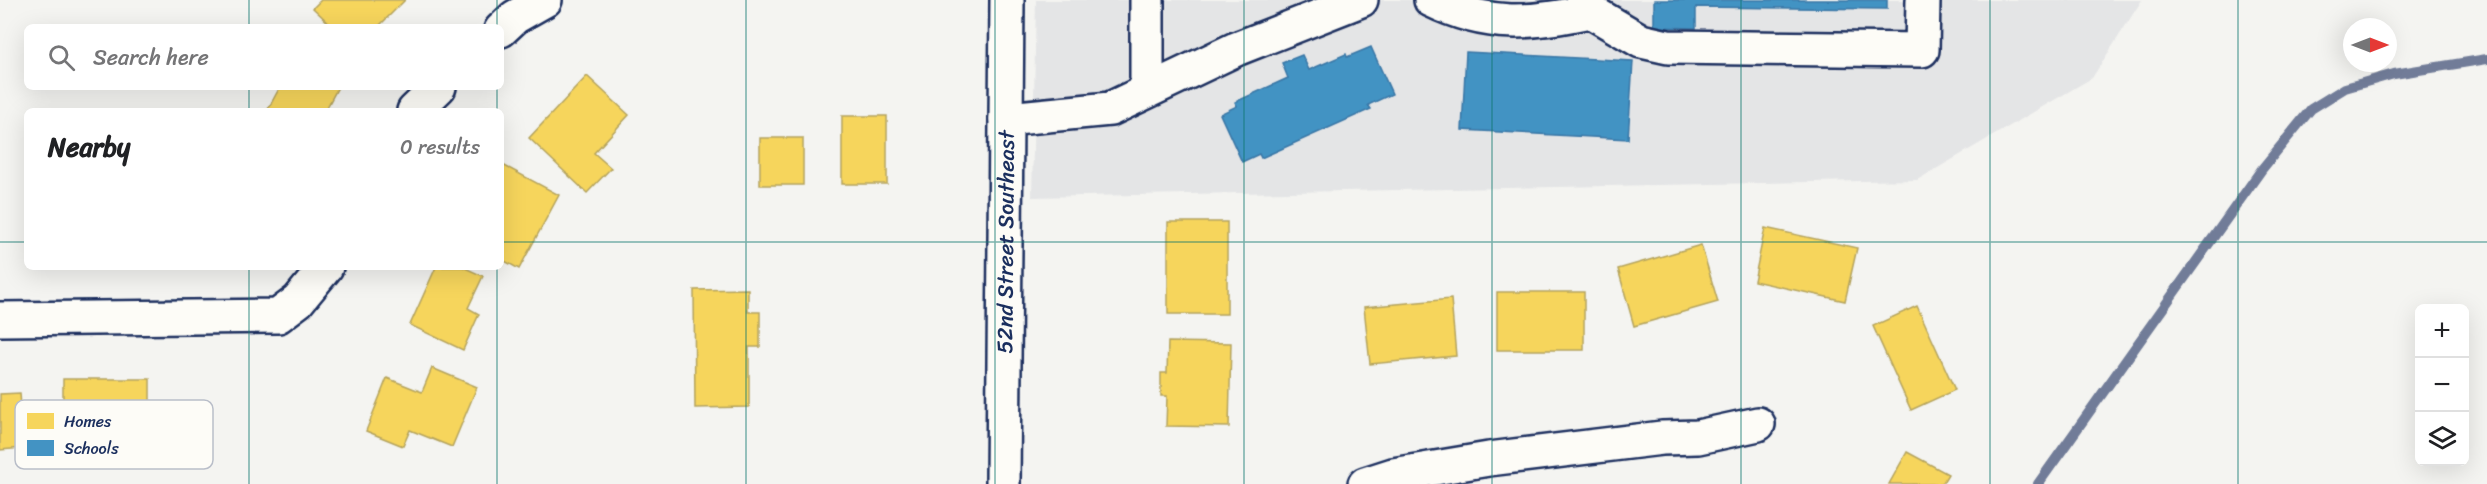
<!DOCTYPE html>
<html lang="en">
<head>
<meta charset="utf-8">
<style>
	body { margin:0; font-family:Sriracha,sans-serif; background:#f2f2f2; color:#202124 }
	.controls { position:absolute; right:18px; bottom:18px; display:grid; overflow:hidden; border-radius:9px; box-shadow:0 6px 24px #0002 }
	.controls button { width:54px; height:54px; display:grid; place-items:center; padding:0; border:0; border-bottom:2px solid #e0e0e0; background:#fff; color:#202124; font:30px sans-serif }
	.compass { position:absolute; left:2343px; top:18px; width:54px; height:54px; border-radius:50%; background:#fff; box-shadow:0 6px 24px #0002; rotate:90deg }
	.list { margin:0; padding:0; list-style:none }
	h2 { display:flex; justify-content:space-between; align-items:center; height:78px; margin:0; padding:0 24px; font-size:26px }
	h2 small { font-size:20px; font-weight:400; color:#757577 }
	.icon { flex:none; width:33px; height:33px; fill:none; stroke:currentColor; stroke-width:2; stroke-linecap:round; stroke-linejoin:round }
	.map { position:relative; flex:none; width:2487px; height:484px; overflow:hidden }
	.search { position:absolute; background:#fff; box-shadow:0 6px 24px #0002; left:24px; top:24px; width:480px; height:66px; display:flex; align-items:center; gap:15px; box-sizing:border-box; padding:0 21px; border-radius:9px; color:#757577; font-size:22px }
	.panel { position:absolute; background:#fff; box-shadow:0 6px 24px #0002; left:24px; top:108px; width:480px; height:162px; border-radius:9px }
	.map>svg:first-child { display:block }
	.built { fill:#e4e5e6 }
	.homes { fill:#f6d55c; stroke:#b4a35d; stroke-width:1.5 }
	.schools { fill:#4393c3; stroke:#3775a5; stroke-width:1.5 }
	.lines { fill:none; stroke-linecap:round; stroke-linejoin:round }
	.stream { stroke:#717c98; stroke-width:10 }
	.minor-casing { stroke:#1b2f5e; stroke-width:38 }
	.major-casing { stroke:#1b2f5e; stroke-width:38 }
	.minor { stroke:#fdfcf7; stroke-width:33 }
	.major { stroke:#fdfcf7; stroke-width:33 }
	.grid { fill:none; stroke:#0f766e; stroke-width:1.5; stroke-opacity:0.55 }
	.labels { text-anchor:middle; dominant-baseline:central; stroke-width:6; stroke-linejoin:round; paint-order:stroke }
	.street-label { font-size:22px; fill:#1b2f5e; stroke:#fdfcf7 }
	.key { fill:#fdfcf7; stroke:#b9bec9; stroke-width:1.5 }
	.key-label { font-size:16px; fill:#1b2f5e }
</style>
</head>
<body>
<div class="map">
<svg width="2487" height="484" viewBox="0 0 2487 484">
	<rect width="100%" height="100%" fill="#f4f4f1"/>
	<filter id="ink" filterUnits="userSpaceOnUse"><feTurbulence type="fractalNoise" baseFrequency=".0167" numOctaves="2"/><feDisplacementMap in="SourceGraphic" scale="12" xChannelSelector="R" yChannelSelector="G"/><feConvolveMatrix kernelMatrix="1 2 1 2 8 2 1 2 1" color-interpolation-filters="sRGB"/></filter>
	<g filter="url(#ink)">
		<!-- built -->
		<polygon class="built" points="1036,0 2142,0 2092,78 1917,180 1032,197"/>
		<!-- homes -->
		<g class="homes">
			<polygon points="321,0 405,0 378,27 333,27 313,8"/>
			<polygon points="587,76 629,115 594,153 611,168 587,193 529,138"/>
			<polygon points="280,87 338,87 325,111 267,111"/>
			<rect x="842" y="116" width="45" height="68"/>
			<rect x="760" y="138" width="43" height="47"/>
			<polygon points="501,164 559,195 519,269 501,259"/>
			<rect x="1168" y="222" width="59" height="92"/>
			<polygon points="1765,228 1857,248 1845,301 1754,281"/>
			<polygon points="1701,245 1718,302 1634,326 1618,269"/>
			<polygon points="436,267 463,267 483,276 468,308 479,314 463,350 410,325"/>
			<polygon points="748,289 748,312 760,312 760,347 749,347 749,407 695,408 694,290"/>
			<rect x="1497" y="292" width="87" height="58"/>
			<polygon points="1451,299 1456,356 1370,364 1364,307"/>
			<polygon points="1917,306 1955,390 1911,410 1873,326"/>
			<polygon points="1168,342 1231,343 1229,427 1166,426 1167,396 1161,396 1161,373 1167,373"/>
			<polygon points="432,368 477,387 452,447 410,430 403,446 366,431 387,378 422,392"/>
			<rect x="63" y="379" width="87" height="64"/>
			<polygon points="20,393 24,448 0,450 0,394"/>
			<polygon points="1907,452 1948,474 1942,484 1889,484"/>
		</g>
		<!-- schools -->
		<g class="schools">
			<polygon points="1654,0 1887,0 1887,9 1696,7 1696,28 1654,27"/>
			<polygon points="1371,47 1392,94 1368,105 1371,109 1261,158 1259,154 1242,162 1220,114 1237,106 1235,102 1288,78 1282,63 1302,55 1309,70 1346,54 1347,57"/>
			<polygon points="1466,52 1633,61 1628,139 1462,130"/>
		</g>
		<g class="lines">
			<!-- stream -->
			<polyline class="stream" points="2038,484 2262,169 2311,109 2345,88 2394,74 2487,59"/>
			<!-- minor casing -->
			<g class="minor-casing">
				<g id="minor">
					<path d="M1431 0C1488 28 1531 24 1590 11L1641 41 1668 47 1922 50 1923 0"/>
					<polyline points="501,30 515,17 545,0"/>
					<polyline points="1147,91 1147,0"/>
					<polyline points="414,111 439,87"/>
					<polyline points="1006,119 1110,109 1236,49 1361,0"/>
					<polyline points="0,319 278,316 298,301 326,267"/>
					<polyline points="1365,484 1393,475 1489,459 1662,438 1698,437 1758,424"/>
				</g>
			</g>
			<!-- major casing -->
			<g class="major-casing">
				<g id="major">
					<path id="s1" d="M1003 484 1007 0"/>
				</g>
			</g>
			<!-- minor -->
			<use href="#minor" class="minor"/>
			<!-- major -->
			<use href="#major" class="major"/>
		</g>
	</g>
	<!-- grid -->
	<path class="grid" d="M249 0V27M497 0V27M746 0V484M995 0V484M1244 0V484M1492 0V484M1741 0V484M1990 0V484M2238 0V484M249 87V111M497 87V111M0 242H27M501 242H2487M249 267V484M497 267V484"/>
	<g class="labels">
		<!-- street labels -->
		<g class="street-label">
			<text stroke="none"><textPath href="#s1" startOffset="242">52nd Street Southeast</textPath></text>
		</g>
	</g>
	<!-- legend -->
	<rect x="15" y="400" width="198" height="69" rx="9" class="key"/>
	<rect x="27" y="413" width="27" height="16" fill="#f6d55c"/>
	<rect x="27" y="440" width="27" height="16" fill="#4393c3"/>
	<g class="key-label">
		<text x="64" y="427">Homes</text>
		<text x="64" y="454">Schools</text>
	</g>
</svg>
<div class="controls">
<button>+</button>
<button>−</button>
<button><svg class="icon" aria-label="layers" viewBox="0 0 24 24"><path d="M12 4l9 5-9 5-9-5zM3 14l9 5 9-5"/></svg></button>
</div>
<svg class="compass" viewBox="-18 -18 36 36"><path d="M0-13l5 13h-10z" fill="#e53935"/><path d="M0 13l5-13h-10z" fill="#757577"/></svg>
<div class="search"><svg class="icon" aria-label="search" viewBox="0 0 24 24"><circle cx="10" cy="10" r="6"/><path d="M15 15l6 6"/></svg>Search here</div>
<section class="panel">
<h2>Nearby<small>0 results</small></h2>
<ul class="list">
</ul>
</section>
</div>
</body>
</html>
